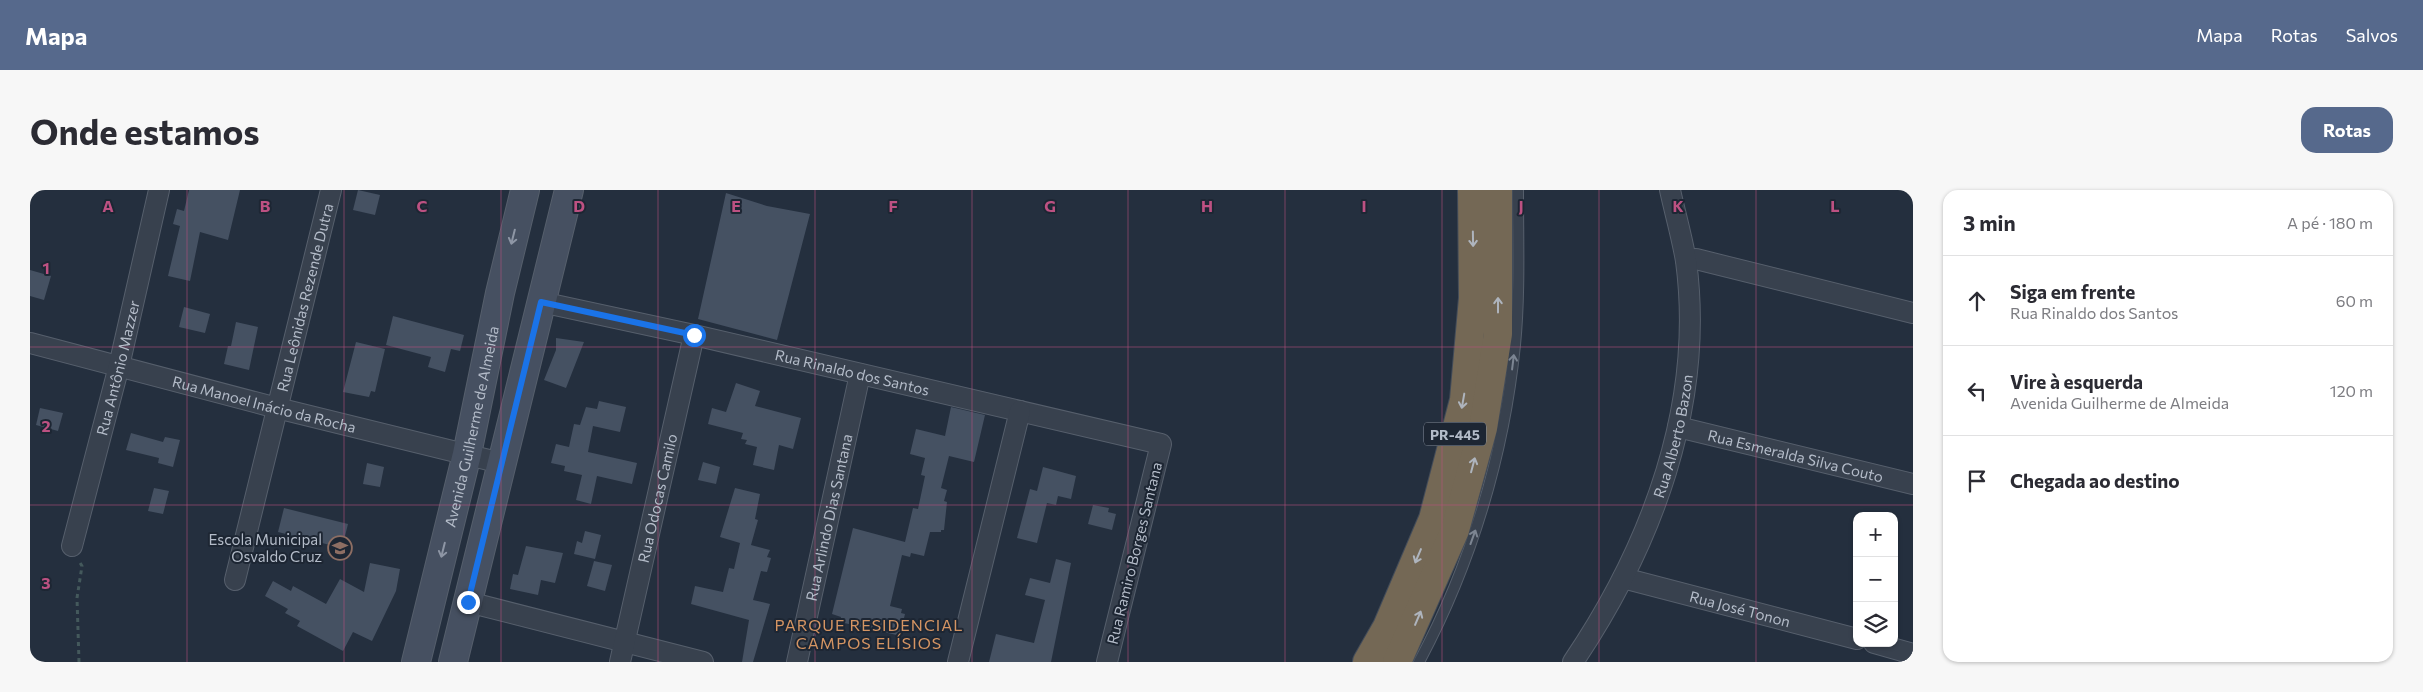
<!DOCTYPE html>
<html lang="pt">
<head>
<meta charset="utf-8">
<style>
	body { margin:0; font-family:Commissioner,sans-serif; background:#f7f7f7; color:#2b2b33 }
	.controls { position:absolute; right:15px; bottom:15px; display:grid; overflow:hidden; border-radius:10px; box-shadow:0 1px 4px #0004 }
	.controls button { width:45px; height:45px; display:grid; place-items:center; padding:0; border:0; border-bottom:1px solid #e1e1e2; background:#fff; color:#2b2b33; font:25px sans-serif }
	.stop { position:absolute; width:15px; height:15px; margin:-11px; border:4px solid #1a73e8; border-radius:50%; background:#fff }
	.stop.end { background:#1a73e8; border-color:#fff; box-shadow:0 1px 5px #0008 }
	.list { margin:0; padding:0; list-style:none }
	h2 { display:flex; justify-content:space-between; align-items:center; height:65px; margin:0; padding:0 20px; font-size:21px }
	h2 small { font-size:16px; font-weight:400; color:#7c7c81 }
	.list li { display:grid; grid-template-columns:32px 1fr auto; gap:15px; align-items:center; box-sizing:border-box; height:90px; padding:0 20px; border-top:1px solid #e1e1e2 }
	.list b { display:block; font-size:19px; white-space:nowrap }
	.list p { margin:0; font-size:16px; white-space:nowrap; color:#7c7c81 }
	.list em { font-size:16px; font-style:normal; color:#7c7c81 }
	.icon { flex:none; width:28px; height:28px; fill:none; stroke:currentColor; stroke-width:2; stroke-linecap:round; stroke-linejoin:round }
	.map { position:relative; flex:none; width:1883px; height:472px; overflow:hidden; border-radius:15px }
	header { display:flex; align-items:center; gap:30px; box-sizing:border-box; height:70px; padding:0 25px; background:#56698c; color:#fff }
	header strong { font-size:24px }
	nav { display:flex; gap:28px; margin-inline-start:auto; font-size:18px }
	.intro { display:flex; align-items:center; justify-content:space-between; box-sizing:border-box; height:120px; padding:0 30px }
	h1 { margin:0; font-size:35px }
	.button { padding:12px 22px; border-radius:15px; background:#56698c; color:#fff; font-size:18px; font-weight:700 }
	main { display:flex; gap:30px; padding:0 30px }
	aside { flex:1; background:#fff; border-radius:15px; box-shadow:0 1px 4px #0004 }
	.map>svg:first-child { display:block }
	.building { fill:#455162 }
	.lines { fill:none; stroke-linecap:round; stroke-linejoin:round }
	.lane-casing { stroke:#565f6c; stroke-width:12 }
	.street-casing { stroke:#565f6c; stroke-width:22 }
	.secondary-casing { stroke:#565f6c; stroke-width:30 }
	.highway-casing { stroke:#434c59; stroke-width:30 }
	.path { stroke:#44595c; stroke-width:3; stroke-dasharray:4 4; stroke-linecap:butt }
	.lane { stroke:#38414e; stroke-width:10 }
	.street { stroke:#38414e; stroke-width:20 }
	.secondary { stroke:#465061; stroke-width:28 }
	.highway { stroke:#746855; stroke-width:28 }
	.oneway { stroke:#8e96a5 }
	.oneway2 { stroke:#aeb4bd }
	.oneway3 { stroke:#7c8592 }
	.route { stroke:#1a73e8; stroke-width:6 }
	.grid { fill:none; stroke:#bd5182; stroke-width:1; stroke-opacity:0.55 }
	.labels { text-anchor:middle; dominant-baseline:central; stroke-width:4; stroke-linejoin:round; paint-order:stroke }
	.shield { fill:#1d2633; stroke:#878f9c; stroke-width:1 }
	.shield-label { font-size:14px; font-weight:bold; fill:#b4bcc9 }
	.street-label { font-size:15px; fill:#b4bcc9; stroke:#1d2633 }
	.poi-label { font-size:15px; fill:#b4bcc9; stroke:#1d2633; text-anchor:end }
	.neighbourhood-label { font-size:16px; letter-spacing:1px; fill:#d59563; stroke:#1d2633 }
	.grid-label { font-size:16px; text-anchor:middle; font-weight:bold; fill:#bd5182; stroke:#1d2633; stroke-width:4; stroke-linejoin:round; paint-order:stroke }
</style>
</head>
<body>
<header>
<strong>Mapa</strong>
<nav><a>Mapa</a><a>Rotas</a><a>Salvos</a></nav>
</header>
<div class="intro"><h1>Onde estamos</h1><a class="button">Rotas</a></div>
<main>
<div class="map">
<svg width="1883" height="472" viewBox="0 0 1883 472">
	<rect width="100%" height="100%" fill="#242f3e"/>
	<!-- building -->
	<g class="building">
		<polygon points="159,0 210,0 198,50 170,42 160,91 138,86 150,36 143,34 147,19 154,21"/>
		<polygon points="328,0 350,5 345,25 323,20"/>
		<polygon points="696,3 737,16 780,24 747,150 668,129"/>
		<polygon points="0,80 21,86 14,110 0,106"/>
		<polygon points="154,117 180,124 175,143 149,137"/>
		<polygon points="363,126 434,145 430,161 421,159 415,182 398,177 401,167 356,155"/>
		<polygon points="206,132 228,137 219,180 194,174 198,156 201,156"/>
		<polygon points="526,148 554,152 536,198 514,190 526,160"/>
		<polygon points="326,152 355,159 345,202 341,201 339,207 313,202"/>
		<polygon points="706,193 730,201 725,216 771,228 763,259 749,255 744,280 723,275 727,257 715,254 717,250 711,249 713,243 678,234 682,218 696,222"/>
		<polygon points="569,211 596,217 590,242 563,236 558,262 607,273 602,294 567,286 561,314 546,310 552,285 534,281 535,276 521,273 526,254 539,257 544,234 550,235 556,217 567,219"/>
		<polygon points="921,217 955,225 944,272 919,266 911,298 917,300 914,311 917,312 914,340 911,340 911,342 900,342 894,366 881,363 880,367 872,365 860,416 872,419 871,423 875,424 874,428 876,429 871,446 810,432 811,427 802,424 823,338 875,352 883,318 888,319 895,286 891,285 895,268 880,264 886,239 915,246"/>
		<polygon points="10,218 33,223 28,241 6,235"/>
		<polygon points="101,243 133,252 135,247 150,250 143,277 128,273 129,268 96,260"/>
		<polygon points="673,272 690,277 686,294 668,290"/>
		<polygon points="337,273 354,277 350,297 333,294"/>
		<polygon points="1013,277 1046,286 1041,309 1028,306 1026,315 1017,313 1007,353 987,348 1000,299 1007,301"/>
		<polygon points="124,298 139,301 133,324 118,321"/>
		<polygon points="705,298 730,304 725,329 728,330 721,355 740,360 737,367 741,368 737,382 731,381 723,410 740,414 723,472 712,472 719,430 661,414 665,396 693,402 699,378 704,379 710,353 690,347"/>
		<polygon points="1063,315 1079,318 1078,322 1086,324 1082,340 1058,334"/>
		<polygon points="254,318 318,334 312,358 248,342"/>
		<polygon points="555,341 571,345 565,369 544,364 547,351 552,353"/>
		<polygon points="496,356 533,363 525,393 511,390 508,405 480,399 483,384 488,385"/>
		<polygon points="1026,369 1041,373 1021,472 959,472 966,444 1004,453 1015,410 995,405 1000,388 1020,393"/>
		<polygon points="564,371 582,375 575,401 557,396"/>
		<polygon points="340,373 370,379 366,401 342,451 323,442 313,461 267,436 270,431 255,423 258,419 235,406 243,391 261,401 263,396 296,414 310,389 334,402"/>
	</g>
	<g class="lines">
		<!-- lane casing -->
		<g class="lane-casing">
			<path id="lane" d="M1389 472C1441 375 1474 265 1485 155 1490 104 1488 52 1488 0"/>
		</g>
		<!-- street casing -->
		<g class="street-casing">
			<g id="street">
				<polyline points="1656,70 1666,69 1883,123"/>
				<path id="s1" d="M511 112 664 145 1131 254 1077 472"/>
				<path id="s2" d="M0 153 247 218 471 273"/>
				<path id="s3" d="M1648 237 1883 294"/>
				<path id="s4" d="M42 356 89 176 129 0"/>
				<path id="s5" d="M1593 388 1827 449"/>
				<path id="s6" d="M205 390 301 0"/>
				<polyline points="438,412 673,472"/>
				<polyline points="1844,453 1883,464"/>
				<path id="s7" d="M590 472 664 145"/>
				<path id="s8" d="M767 472 830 184"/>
				<polyline points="928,472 990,221"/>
				<path id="s9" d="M1543 472C1622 355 1675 214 1656 71 1652 47 1645 23 1640 0"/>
			</g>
		</g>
		<!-- secondary casing -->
		<g class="secondary-casing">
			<g id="secondary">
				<path id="s10" d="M386 472 437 264 470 103 495 0"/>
				<polyline points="423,472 539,0"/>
			</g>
		</g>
		<!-- highway casing -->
		<g class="highway-casing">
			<g id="highway">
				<polyline points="1337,472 1357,437 1403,329 1434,210 1443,108 1442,0"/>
				<polyline points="1367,472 1425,340 1453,238 1468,144 1468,0"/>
			</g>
		</g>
		<!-- path -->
		<polyline class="path" points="49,472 47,408 52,376 49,371"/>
		<!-- lane -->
		<use href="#lane" class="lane"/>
		<!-- street -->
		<use href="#street" class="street"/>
		<!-- secondary -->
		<use href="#secondary" class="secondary"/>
		<!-- highway -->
		<use href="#highway" class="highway"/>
	</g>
	<!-- one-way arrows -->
	<defs><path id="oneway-shaft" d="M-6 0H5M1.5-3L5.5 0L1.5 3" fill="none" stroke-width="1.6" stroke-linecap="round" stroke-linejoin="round" transform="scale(1.25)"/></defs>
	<g class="oneway">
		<use href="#oneway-shaft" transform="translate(483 47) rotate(104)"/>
		<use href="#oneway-shaft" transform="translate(413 360) rotate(104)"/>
	</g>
	<g class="oneway2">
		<use href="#oneway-shaft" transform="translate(1443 49) rotate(89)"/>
		<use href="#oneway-shaft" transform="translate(1468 115) rotate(-90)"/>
		<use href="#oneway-shaft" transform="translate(1433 211) rotate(100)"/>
		<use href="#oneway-shaft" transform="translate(1443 275) rotate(-75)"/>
		<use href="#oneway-shaft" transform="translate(1388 366) rotate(113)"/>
		<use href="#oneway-shaft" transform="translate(1388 428) rotate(-67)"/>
	</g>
	<g class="oneway3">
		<use href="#oneway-shaft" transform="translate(1483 172) rotate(-83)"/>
		<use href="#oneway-shaft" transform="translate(1443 347) rotate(-70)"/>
	</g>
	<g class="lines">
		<!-- route -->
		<polyline class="route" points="438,412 511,112 664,145"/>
	</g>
	<!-- grid -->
	<path class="grid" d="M157 0V472M314 0V472M471 0V472M628 0V472M785 0V472M942 0V472M1098 0V472M1255 0V472M1412 0V472M1569 0V472M1726 0V472M0 157H1883M0 315H1883"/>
	<!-- icons -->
	<defs>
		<g id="school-ring" transform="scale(1.25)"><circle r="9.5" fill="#1d2633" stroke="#8d6e63" stroke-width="1.5"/><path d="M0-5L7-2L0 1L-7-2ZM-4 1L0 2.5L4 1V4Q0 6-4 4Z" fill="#8d6e63"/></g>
	</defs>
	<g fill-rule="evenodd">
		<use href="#school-ring" x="310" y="358"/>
	</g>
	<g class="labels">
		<!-- shield labels -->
		<rect class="shield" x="1394" y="232.5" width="62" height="23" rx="4"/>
		<g class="shield-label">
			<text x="1425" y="244">PR-445</text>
		</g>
		<!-- street labels -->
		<g class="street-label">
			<text stroke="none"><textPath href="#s6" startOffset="291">Rua Leônidas Rezende Dutra</textPath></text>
			<text stroke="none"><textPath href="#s4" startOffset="184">Rua Antônio Mazzer</textPath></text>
			<text stroke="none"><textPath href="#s1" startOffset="319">Rua Rinaldo dos Santos</textPath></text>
			<text stroke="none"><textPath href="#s2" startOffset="242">Rua Manoel Inácio da Rocha</textPath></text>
			<text stroke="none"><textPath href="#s10" startOffset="242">Avenida Guilherme de Almeida</textPath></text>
			<text stroke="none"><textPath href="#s9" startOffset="249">Rua Alberto Bazon</textPath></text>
			<text stroke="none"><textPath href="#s3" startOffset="121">Rua Esmeralda Silva Couto</textPath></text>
			<text stroke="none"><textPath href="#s7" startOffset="168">Rua Odocas Camilo</textPath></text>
			<text stroke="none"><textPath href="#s8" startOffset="148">Rua Arlindo Dias Santana</textPath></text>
			<text transform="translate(1104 363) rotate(-76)">Rua Ramiro Borges Santana</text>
			<text stroke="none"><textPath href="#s5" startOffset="121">Rua José Tonon</textPath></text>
		</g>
		<!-- poi labels -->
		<g class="poi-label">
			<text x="292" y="349">Escola Municipal<tspan x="292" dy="17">Osvaldo Cruz</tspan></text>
		</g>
		<!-- neighbourhood labels -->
		<g class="neighbourhood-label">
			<text x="839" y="434">PARQUE RESIDENCIAL<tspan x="839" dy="18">CAMPOS ELÍSIOS</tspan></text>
		</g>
	</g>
	<g class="grid-label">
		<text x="78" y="22">A</text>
		<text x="235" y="22">B</text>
		<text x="392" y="22">C</text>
		<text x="549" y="22">D</text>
		<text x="706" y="22">E</text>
		<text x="863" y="22">F</text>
		<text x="1020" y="22">G</text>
		<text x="1177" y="22">H</text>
		<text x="1334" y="22">I</text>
		<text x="1491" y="22">J</text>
		<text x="1648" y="22">K</text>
		<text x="1805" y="22">L</text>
		<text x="16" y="84">1</text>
		<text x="16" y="242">2</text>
		<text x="16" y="399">3</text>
	</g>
</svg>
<div class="controls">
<button>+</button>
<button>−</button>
<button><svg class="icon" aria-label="layers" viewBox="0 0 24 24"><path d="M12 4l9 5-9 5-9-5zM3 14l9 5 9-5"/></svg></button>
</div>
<div class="stop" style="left:664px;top:145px"></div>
<div class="stop end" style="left:438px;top:412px"></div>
</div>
<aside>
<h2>3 min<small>A pé · 180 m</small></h2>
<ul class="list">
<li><svg class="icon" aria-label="ahead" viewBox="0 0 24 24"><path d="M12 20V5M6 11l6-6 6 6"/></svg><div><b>Siga em frente</b><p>Rua Rinaldo dos Santos</p></div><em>60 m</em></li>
<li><svg class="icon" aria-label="left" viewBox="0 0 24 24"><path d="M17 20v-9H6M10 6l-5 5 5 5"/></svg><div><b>Vire à esquerda</b><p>Avenida Guilherme de Almeida</p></div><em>120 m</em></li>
<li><svg class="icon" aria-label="arrive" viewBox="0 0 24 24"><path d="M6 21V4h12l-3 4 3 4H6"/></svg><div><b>Chegada ao destino</b></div></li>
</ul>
</aside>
</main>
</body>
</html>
